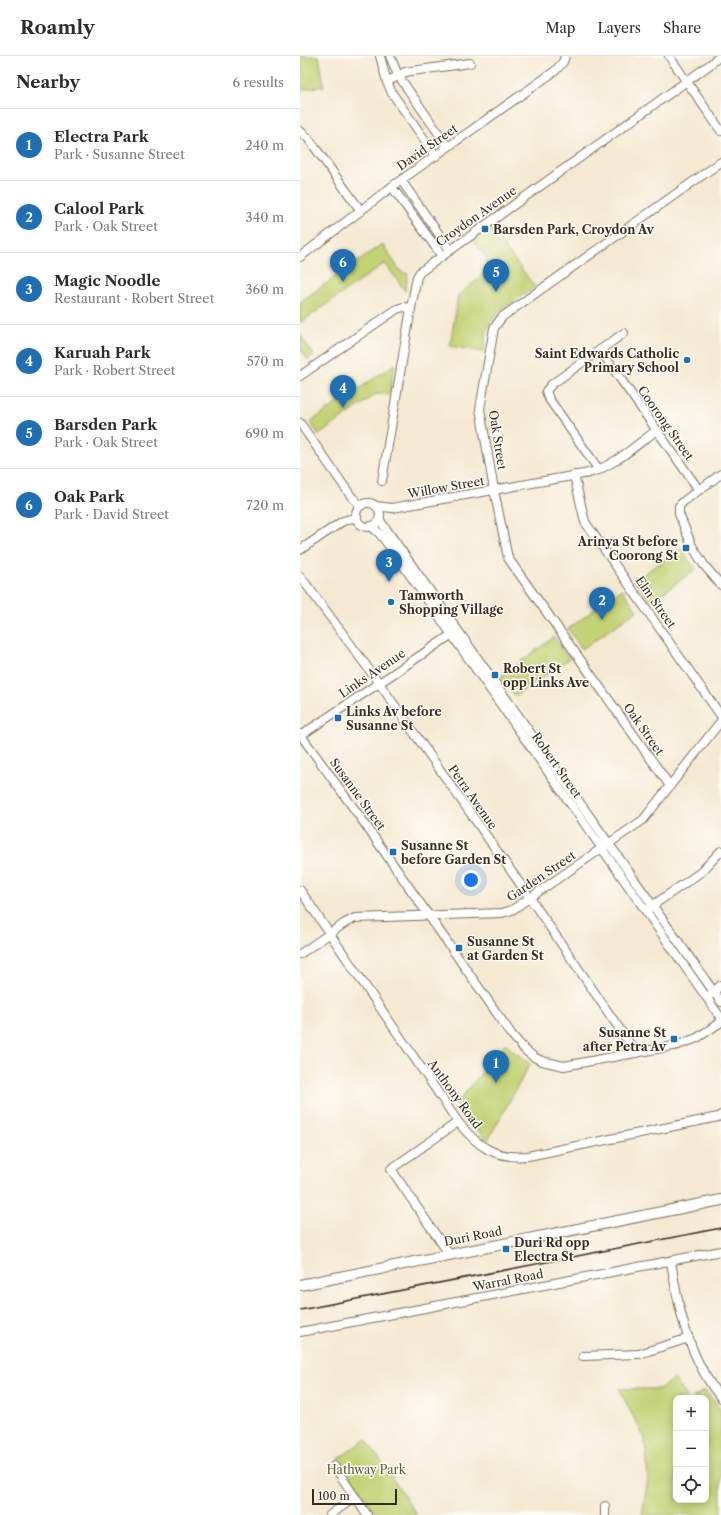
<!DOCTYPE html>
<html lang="en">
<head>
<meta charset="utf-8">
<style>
	body { margin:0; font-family:"Libre Caslon Text",serif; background:#f2f2f3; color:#2b2b33 }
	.controls { position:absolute; right:12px; bottom:12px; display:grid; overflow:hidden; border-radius:8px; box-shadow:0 2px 10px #0003 }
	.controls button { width:36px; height:36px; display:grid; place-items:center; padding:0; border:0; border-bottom:1px solid #e1e1e2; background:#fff; color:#2b2b33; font:20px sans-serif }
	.scale { position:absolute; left:12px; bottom:10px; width:85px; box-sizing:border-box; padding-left:4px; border:2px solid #3b2a1e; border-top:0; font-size:11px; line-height:14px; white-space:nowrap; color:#3b2a1e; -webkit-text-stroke:3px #fdfcf7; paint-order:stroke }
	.you { position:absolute; left:171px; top:824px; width:14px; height:14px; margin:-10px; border:3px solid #fff; border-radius:50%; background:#1a73e8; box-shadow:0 0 0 6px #1a73e833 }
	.badge { display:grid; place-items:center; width:26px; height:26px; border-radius:50%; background:#1f6fb2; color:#fff; font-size:13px; font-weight:700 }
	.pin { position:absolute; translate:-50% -33px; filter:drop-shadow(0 1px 2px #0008) }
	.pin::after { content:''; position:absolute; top:21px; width:14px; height:12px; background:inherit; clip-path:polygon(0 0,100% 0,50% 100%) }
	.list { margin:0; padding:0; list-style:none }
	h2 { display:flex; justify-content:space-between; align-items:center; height:52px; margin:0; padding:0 16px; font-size:17px }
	h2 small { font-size:13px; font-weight:400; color:#7c7c81 }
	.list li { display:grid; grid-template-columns:26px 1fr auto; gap:12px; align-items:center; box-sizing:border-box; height:72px; padding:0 16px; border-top:1px solid #e1e1e2 }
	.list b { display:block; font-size:15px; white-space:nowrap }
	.list p { margin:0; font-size:13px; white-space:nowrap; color:#7c7c81 }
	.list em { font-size:13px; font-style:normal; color:#7c7c81 }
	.icon { flex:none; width:22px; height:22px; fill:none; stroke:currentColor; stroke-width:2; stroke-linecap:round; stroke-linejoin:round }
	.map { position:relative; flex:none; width:421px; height:1459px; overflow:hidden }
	header { display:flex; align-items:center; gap:24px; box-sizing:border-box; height:56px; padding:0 20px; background:#fff; border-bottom:1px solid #e1e1e2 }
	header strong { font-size:19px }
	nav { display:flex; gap:22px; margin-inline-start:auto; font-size:14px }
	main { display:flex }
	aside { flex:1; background:#fff }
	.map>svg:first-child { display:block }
	.green { fill:#c2d275; stroke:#7e7e4a }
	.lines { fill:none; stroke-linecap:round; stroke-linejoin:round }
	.minor-casing { stroke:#7c6d5d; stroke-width:10 }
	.major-casing { stroke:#7c6d5d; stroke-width:12 }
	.minor { stroke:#fff; stroke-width:8 }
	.major { stroke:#fff; stroke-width:10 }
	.rail { stroke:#3b2a1e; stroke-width:1.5 }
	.poi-dot { fill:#1f6fb2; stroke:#fdfcf7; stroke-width:1.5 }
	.labels { text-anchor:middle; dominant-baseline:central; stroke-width:3; stroke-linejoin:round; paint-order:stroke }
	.street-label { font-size:12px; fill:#3b2a1e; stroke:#fdfcf7 }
	.poi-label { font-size:12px; font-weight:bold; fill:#3b2a1e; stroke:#fdfcf7; text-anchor:start }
	.park-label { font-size:12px; fill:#645c38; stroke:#fdfcf7 }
</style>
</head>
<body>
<header>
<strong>Roamly</strong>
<nav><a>Map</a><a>Layers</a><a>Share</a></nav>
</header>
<main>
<aside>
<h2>Nearby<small>6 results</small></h2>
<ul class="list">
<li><span class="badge">1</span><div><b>Electra Park</b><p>Park · Susanne Street</p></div><em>240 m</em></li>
<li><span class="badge">2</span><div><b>Calool Park</b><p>Park · Oak Street</p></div><em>340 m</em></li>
<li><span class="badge">3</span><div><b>Magic Noodle</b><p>Restaurant · Robert Street</p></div><em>360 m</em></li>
<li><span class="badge">4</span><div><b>Karuah Park</b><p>Park · Robert Street</p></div><em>570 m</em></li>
<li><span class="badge">5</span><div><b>Barsden Park</b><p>Park · Oak Street</p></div><em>690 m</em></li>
<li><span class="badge">6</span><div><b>Oak Park</b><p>Park · David Street</p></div><em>720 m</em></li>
</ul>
</aside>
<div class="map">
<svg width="421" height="1459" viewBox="0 0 421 1459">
	<rect width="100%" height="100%" fill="#fdfcf7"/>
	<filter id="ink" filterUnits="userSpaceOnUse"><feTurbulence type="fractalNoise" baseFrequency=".025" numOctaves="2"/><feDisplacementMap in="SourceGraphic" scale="8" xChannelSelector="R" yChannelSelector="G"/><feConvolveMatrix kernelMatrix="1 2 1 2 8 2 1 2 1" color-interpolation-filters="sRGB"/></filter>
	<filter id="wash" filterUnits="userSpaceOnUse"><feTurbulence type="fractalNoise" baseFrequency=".012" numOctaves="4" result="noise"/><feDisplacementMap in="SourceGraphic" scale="16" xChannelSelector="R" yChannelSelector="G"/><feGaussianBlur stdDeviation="0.9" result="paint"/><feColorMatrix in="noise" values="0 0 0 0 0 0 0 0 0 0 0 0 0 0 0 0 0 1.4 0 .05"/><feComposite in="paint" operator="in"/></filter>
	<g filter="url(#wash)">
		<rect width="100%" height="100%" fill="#f5e9d2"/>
		<!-- green -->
		<g class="green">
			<polygon points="0,0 19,0 24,30 0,34"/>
			<path d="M190 172 235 231C219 242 196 253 188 271 185 279 185 288 184 296L150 290 158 240 187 215 186 201 173 185Z"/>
			<polygon points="82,188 101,216 108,218 105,235 85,207 0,267 0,246"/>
			<polygon points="0,279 14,299 8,304 0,292"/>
			<polygon points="95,308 89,339 76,338 19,379 10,366"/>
			<polygon points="383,491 387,502 396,513 350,546 335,524"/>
			<polygon points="322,533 337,555 282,593 268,573"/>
			<polygon points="254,581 269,603 215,640 201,620"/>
			<polygon points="206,987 212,994 230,1008 188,1084 170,1067 157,1047"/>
			<polygon points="374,1323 388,1342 376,1342 376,1444 406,1444 406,1342 392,1342 405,1334 421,1354 421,1459 342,1459 348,1423 345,1383 319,1333 359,1333"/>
			<polygon points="66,1383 117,1459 77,1459 38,1403"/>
		</g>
	</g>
	<g filter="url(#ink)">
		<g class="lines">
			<!-- minor casing -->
			<g class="minor-casing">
				<g id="minor">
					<polyline points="80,0 87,26 92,37 136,100"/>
					<polyline points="90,0 98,19 148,91"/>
					<polyline points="369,0 421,75"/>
					<polyline points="87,26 105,16 170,7"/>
					<polyline points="0,75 8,82 61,155"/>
					<polyline points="101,124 150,194"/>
					<polyline points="92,131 142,200"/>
					<polyline points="0,201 94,129 255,15 263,6 265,0"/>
					<polyline points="300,294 399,434"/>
					<polyline points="0,320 97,253 103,251 111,252"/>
					<polyline points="0,367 51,440 61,450"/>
					<polyline points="299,414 249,343 246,335 252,328 324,277"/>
					<polyline points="421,418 384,445 379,450 379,458 392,490 404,509 421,529"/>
					<polyline points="274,419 285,466 421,660"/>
					<polyline points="82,425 111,252 117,221 120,216 408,10 420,0"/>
					<circle cx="68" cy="459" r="12"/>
					<path d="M76 450 92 452 289 417C314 410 336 389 357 374"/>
					<polyline points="79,463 421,946"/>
					<polyline points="71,470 80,478 93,495 421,962"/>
					<polyline points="0,494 43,465 57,461"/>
					<polyline points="0,520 79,627 230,842 336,997"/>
					<polyline points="0,678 60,761 212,979 225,994 234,1001 242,1005 264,1010 378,989 397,982 421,966"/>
					<polyline points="0,680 154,577"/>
					<polyline points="370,730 208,502 194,434 180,353 194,272 202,261 421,106"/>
					<path d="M0 834 158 1066C178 1091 195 1103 228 1100L418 1061 421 1059"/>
					<polyline points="349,852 401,816 421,795"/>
					<polyline points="0,898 45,867 55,862 202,857 212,854 343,764 421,665"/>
					<polyline points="410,939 421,929"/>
					<polyline points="149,1198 91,1113 158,1066"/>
					<path d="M371 1205C373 1218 375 1231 378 1244 385 1278 399 1315 421 1342"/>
					<polyline points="0,1276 421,1195"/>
					<polyline points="283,1300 339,1298 389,1282"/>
					<polyline points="34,1410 67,1459"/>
					<polyline points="30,1459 55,1441"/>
					<polyline points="305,1459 305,1450"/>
				</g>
			</g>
			<!-- major casing -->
			<g class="major-casing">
				<polyline id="major" points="0,1229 421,1144"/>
			</g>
			<!-- minor -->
			<use href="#minor" class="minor"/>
			<!-- major -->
			<use href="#major" class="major"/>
			<!-- rail -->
			<polyline class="rail" points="0,1254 421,1172"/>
		</g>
	</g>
	<!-- markers -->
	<g class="poi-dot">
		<rect x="181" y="169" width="8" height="8" rx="2"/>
		<circle cx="387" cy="304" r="4"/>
		<rect x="382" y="488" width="8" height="8" rx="2"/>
		<circle cx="91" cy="546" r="4"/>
		<rect x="191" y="615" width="8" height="8" rx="2"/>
		<rect x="34" y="658" width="8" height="8" rx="2"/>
		<rect x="89" y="792" width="8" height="8" rx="2"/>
		<rect x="155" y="888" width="8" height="8" rx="2"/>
		<rect x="370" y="979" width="8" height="8" rx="2"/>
		<rect x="202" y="1189" width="8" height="8" rx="2"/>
	</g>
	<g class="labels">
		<!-- street labels -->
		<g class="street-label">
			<text transform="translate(127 91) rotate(-35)">David Street</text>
			<text transform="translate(176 160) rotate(-35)">Croydon Avenue</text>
			<text transform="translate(366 367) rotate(55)">Coorong Street</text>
			<text transform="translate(198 384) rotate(81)">Oak Street</text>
			<text transform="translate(146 431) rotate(-10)">Willow Street</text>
			<text transform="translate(356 546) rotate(55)">Elm Street</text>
			<text transform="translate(72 617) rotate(-34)">Links Avenue</text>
			<text transform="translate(344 673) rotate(55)">Oak Street</text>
			<text transform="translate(257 709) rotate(55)">Robert Street</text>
			<text transform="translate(58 738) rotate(54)">Susanne Street</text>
			<text transform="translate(173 741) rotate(55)">Petra Avenue</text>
			<text transform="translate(241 820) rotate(-34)">Garden Street</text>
			<text transform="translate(155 1038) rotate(54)">Anthony Road</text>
			<text transform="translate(173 1180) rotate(-11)">Duri Road</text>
			<text transform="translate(208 1224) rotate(-11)">Warral Road</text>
		</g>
		<!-- poi labels -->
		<g class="poi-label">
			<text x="193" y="173">Barsden Park, Croydon Av</text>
			<text x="379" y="297" text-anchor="end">Saint Edwards Catholic<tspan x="379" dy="14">Primary School</tspan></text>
			<text x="378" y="485" text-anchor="end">Arinya St before<tspan x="378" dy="14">Coorong St</tspan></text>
			<text x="99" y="539">Tamworth<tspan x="99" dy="14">Shopping Village</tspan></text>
			<text x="203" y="612">Robert St<tspan x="203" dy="14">opp Links Ave</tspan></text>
			<text x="46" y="655">Links Av before<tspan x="46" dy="14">Susanne St</tspan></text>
			<text x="101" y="789">Susanne St<tspan x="101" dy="14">before Garden St</tspan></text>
			<text x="167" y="885">Susanne St<tspan x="167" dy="14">at Garden St</tspan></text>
			<text x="366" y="976" text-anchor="end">Susanne St<tspan x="366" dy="14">after Petra Av</tspan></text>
			<text x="214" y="1186">Duri Rd opp<tspan x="214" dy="14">Electra St</tspan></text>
		</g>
		<!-- park labels -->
		<g class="park-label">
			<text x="66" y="1413">Hathway Park</text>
		</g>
	</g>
</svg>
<div class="controls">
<button>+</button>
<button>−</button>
<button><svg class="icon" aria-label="locate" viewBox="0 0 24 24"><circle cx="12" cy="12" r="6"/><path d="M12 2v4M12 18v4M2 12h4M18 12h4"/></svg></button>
</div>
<div class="scale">100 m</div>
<div class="you"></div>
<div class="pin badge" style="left:196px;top:1027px">1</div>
<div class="pin badge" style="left:302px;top:564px">2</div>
<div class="pin badge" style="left:89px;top:526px">3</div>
<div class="pin badge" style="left:43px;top:352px">4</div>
<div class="pin badge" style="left:196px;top:236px">5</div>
<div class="pin badge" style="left:43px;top:226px">6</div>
</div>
</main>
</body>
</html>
